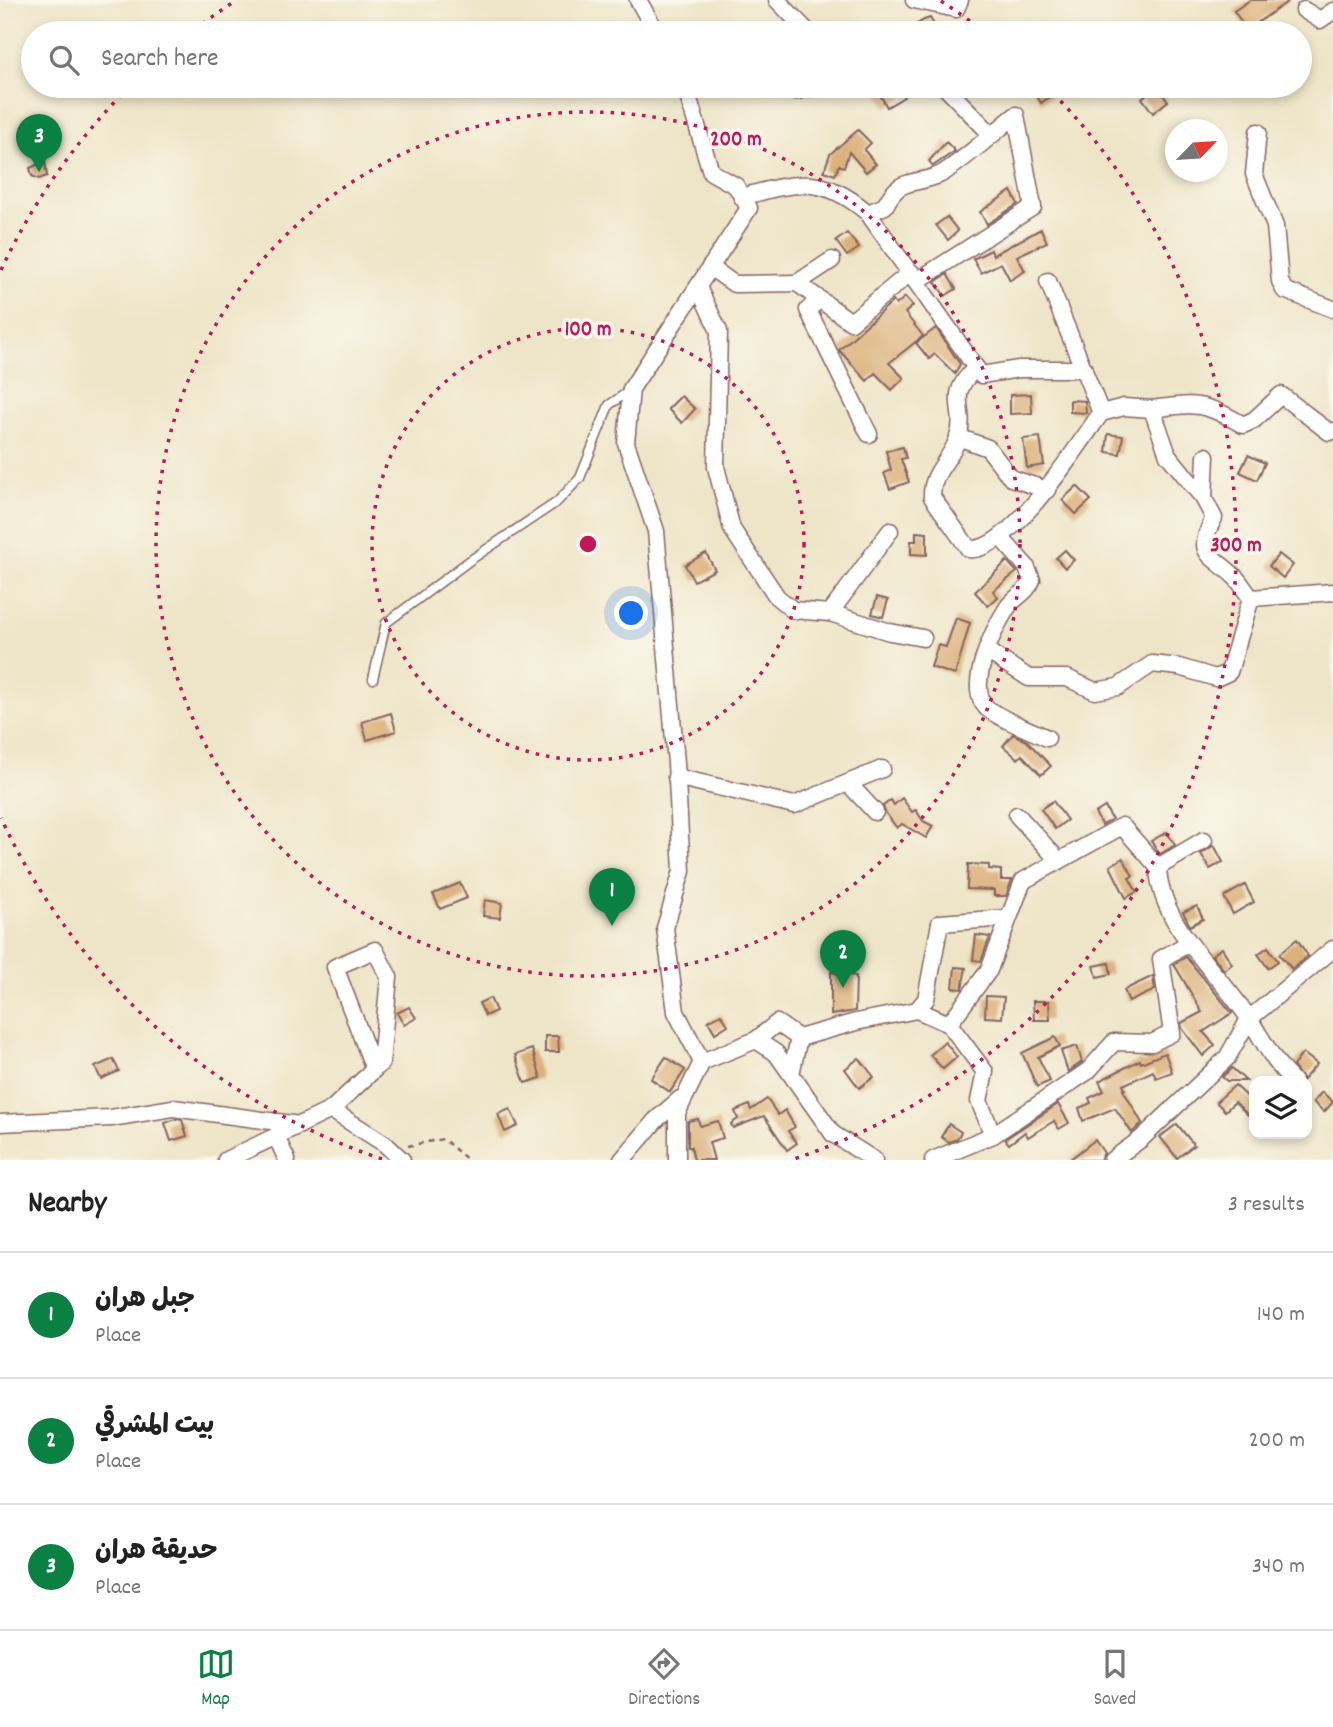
<!DOCTYPE html>
<html lang="en">
<head>
<meta charset="utf-8">
<style>
	body { margin:0; font-family:Dekko,"Playpen Sans Arabic",sans-serif; background:#f6f6f6; color:#222 }
	.controls { position:absolute; right:21px; bottom:21px; display:grid; overflow:hidden; border-radius:14px; box-shadow:0 4px 10px #0003 }
	.controls button { width:63px; height:63px; display:grid; place-items:center; padding:0; border:0; border-bottom:2px solid #e0e0e0; background:#fff; color:#222; font:35px sans-serif }
	.compass { position:absolute; left:1165px; top:119px; width:63px; height:63px; border-radius:50%; background:#fff; box-shadow:0 4px 10px #0003; rotate:65deg }
	.you { position:absolute; left:632px; top:614px; width:24px; height:24px; margin:-18px; border:5px solid #fff; border-radius:50%; background:#1a73e8; box-shadow:0 0 0 10px #1a73e833 }
	.badge { display:grid; place-items:center; width:46px; height:46px; border-radius:50%; background:#0b8043; color:#fff; font-size:23px; font-weight:700 }
	.pin { position:absolute; translate:-50% -58px; filter:drop-shadow(0 2px 4px #0008) }
	.pin::after { content:''; position:absolute; top:37px; width:24px; height:21px; background:inherit; clip-path:polygon(0 0,100% 0,50% 100%) }
	.list { margin:0; padding:0; list-style:none }
	h2 { display:flex; justify-content:space-between; align-items:center; height:91px; margin:0; padding:0 28px; font-size:30px }
	h2 small { font-size:23px; font-weight:400; color:#767676 }
	.list li { display:grid; grid-template-columns:46px 1fr auto; gap:21px; align-items:center; box-sizing:border-box; height:126px; padding:0 28px; border-top:2px solid #e0e0e0 }
	.list b { display:block; font-size:26px; white-space:nowrap }
	.list p { margin:0; font-size:23px; white-space:nowrap; color:#767676 }
	.list em { font-size:23px; font-style:normal; color:#767676 }
	.icon { flex:none; width:38px; height:38px; fill:none; stroke:currentColor; stroke-width:2; stroke-linecap:round; stroke-linejoin:round }
	.map { position:relative; flex:none; width:1333px; height:1160px; overflow:hidden }
	.search { position:absolute; background:#fff; box-shadow:0 4px 10px #0003; left:21px; right:21px; top:21px; height:77px; display:flex; align-items:center; gap:18px; box-sizing:border-box; padding:0 24px; border-radius:38px; color:#767676; font-size:26px }
	.sheet { height:469px; background:#fff }
	nav { display:flex; justify-content:space-around; align-items:center; box-sizing:border-box; height:98px; border-top:2px solid #e0e0e0; background:#fff; font-size:19px; color:#767676 }
	nav a { display:grid; justify-items:center; gap:4px }
	nav .on { color:#0b8043 }
	.map>svg:first-child { display:block }
	.building { fill:#dbb07a }
	.lines { fill:none; stroke-linecap:round; stroke-linejoin:round }
	.lane-casing { stroke:#836462; stroke-width:11 }
	.street-casing { stroke:#836462; stroke-width:19 }
	.path { stroke:#836462; stroke-width:2.5; stroke-dasharray:5 5; stroke-linecap:butt }
	.lane { stroke:#fff; stroke-width:8 }
	.street { stroke:#fff; stroke-width:16 }
	.ring { fill:none; stroke:#c2185b; stroke-width:3.5; stroke-dasharray:3.5 7 }
	.centre { fill:#c2185b; stroke:#fbf7ec; stroke-width:3.5 }
	.ring-label { font-size:21px; text-anchor:middle; font-weight:bold; fill:#c2185b; stroke:#fbf7ec; stroke-width:7; stroke-linejoin:round; paint-order:stroke }
</style>
</head>
<body>
<div class="map">
<svg width="1333" height="1160" viewBox="0 0 1333 1160">
	<rect width="100%" height="100%" fill="#fbf7ec"/>
	<filter id="ink" filterUnits="userSpaceOnUse"><feTurbulence type="fractalNoise" baseFrequency=".0143" numOctaves="2"/><feDisplacementMap in="SourceGraphic" scale="14" xChannelSelector="R" yChannelSelector="G"/><feConvolveMatrix kernelMatrix="1 2 1 2 8 2 1 2 1" color-interpolation-filters="sRGB"/></filter>
	<filter id="wash" filterUnits="userSpaceOnUse"><feTurbulence type="fractalNoise" baseFrequency=".00686" numOctaves="4" result="noise"/><feDisplacementMap in="SourceGraphic" scale="28" xChannelSelector="R" yChannelSelector="G"/><feGaussianBlur stdDeviation="1.57" result="paint"/><feColorMatrix in="noise" values="0 0 0 0 0 0 0 0 0 0 0 0 0 0 0 0 0 1.4 0 .05"/><feComposite in="paint" operator="in"/></filter>
	<g filter="url(#wash)">
		<rect width="100%" height="100%" fill="#eee5c8"/>
		<g id="blocks">
			<!-- building -->
			<g class="building">
				<polygon points="1250,0 1290,0 1247,30 1234,11"/>
				<polygon points="930,18 939,33 902,33 924,20"/>
				<polygon points="891,86 898,86 904,97 887,107 879,93"/>
				<polygon points="1039,86 1048,86 1054,94 1041,103 1033,90"/>
				<polygon points="1157,86 1168,101 1153,113 1142,98"/>
				<polygon points="858,130 871,143 864,150 876,164 866,172 849,152 844,167 839,165 835,175 824,171 830,154"/>
				<polygon points="946,142 955,151 933,166 929,161"/>
				<polygon points="45,161 47,176 39,179 32,176 30,168"/>
				<polygon points="1011,191 1018,204 987,224 980,212"/>
				<polygon points="947,217 958,231 948,240 936,225"/>
				<polygon points="1041,229 1047,242 1017,256 1025,271 1010,280 1001,263 981,273 973,259 991,250 993,255"/>
				<polygon points="847,233 859,248 847,256 836,241"/>
				<polygon points="947,274 956,289 945,296 935,282"/>
				<polygon points="905,297 913,306 905,313 923,336 889,363 904,378 892,390 875,373 867,381 839,350 893,301 896,305"/>
				<polygon points="936,328 960,364 955,374 935,354 929,359 916,343"/>
				<polygon points="1031,394 1032,413 1010,414 1010,395"/>
				<polygon points="681,396 695,409 682,423 668,409"/>
				<polygon points="1070,400 1085,401 1086,413 1070,412"/>
				<polygon points="1108,434 1123,436 1120,454 1106,452"/>
				<polygon points="1040,437 1044,465 1027,468 1023,439"/>
				<polygon points="903,447 906,458 901,459 909,482 890,489 884,473 891,470 886,451"/>
				<polygon points="1248,455 1265,463 1257,480 1240,472"/>
				<polygon points="1077,486 1091,500 1076,514 1062,500"/>
				<polygon points="916,532 927,533 927,555 911,554 911,541 916,541"/>
				<polygon points="1065,550 1074,560 1065,568 1056,558"/>
				<polygon points="706,553 715,570 694,581 685,565"/>
				<polygon points="1279,554 1293,565 1283,578 1269,566"/>
				<polygon points="1007,561 1017,572 993,591 998,597 988,606 975,592"/>
				<polygon points="877,597 888,600 883,617 872,614"/>
				<polygon points="956,618 970,623 955,675 931,667 938,645 946,647"/>
				<polygon points="391,713 396,731 367,740 362,722"/>
				<polygon points="1013,734 1027,741 1051,766 1041,775 1022,755 1018,759 1003,746"/>
				<polygon points="902,798 912,812 916,810 923,821 933,826 926,838 902,824 897,828 885,812 883,806 891,800 894,805"/>
				<polygon points="1053,801 1067,820 1055,829 1041,809"/>
				<polygon points="1105,807 1112,819 1102,825 1095,813"/>
				<polygon points="1167,832 1175,845 1160,854 1151,841"/>
				<polygon points="1214,845 1223,862 1210,869 1201,854"/>
				<polygon points="1123,858 1133,876 1129,878 1137,892 1126,898 1110,866"/>
				<polygon points="968,864 989,865 989,869 1001,870 1001,880 1012,880 1006,896 994,896 994,890 967,889"/>
				<polygon points="460,883 467,898 440,909 433,894"/>
				<polygon points="1245,885 1254,902 1233,914 1224,897"/>
				<polygon points="485,900 502,903 500,918 483,916"/>
				<polygon points="1197,906 1203,919 1190,926 1183,912"/>
				<polygon points="976,935 990,937 981,961 973,960"/>
				<polygon points="1297,939 1308,956 1292,969 1279,954"/>
				<polygon points="1268,947 1278,961 1268,968 1258,954"/>
				<polygon points="1222,948 1232,964 1224,970 1212,955"/>
				<polygon points="1186,957 1232,1013 1203,1032 1215,1045 1203,1056 1182,1028 1181,1023 1202,1012 1174,964"/>
				<polygon points="1109,963 1111,974 1097,977 1094,966"/>
				<polygon points="955,967 966,968 962,989 953,988"/>
				<polygon points="831,972 856,976 855,1011 831,1015"/>
				<polygon points="1153,976 1155,990 1129,1002 1124,990"/>
				<polygon points="986,996 1004,997 1002,1018 985,1017"/>
				<polygon points="490,998 496,1011 485,1016 479,1003"/>
				<polygon points="1033,1001 1049,1001 1050,1020 1034,1020"/>
				<polygon points="409,1007 416,1018 404,1025 397,1013"/>
				<polygon points="721,1014 728,1025 715,1033 708,1021"/>
				<polygon points="545,1036 558,1036 559,1052 545,1052"/>
				<polygon points="1055,1037 1060,1046 1038,1057 1050,1081 1037,1087 1022,1053"/>
				<polygon points="945,1042 957,1057 943,1069 930,1055"/>
				<polygon points="1077,1046 1082,1062 1068,1072 1061,1051"/>
				<polygon points="532,1049 541,1078 525,1083 515,1055"/>
				<polygon points="1165,1053 1172,1072 1156,1078 1153,1071 1123,1085 1125,1089 1123,1090 1142,1123 1132,1133 1115,1108 1083,1121 1079,1108 1091,1103 1089,1098 1104,1091 1099,1081 1140,1060 1141,1063"/>
				<polygon points="1303,1053 1317,1064 1303,1080 1293,1066"/>
				<polygon points="666,1057 685,1070 670,1092 651,1079"/>
				<polygon points="859,1058 874,1077 859,1088 845,1069"/>
				<polygon points="113,1059 119,1071 101,1079 95,1067"/>
				<polygon points="1232,1068 1246,1081 1227,1081 1222,1077"/>
				<polygon points="1235,1085 1254,1103 1254,1121 1235,1102 1225,1111 1216,1102"/>
				<polygon points="1322,1092 1333,1102 1324,1112 1313,1102"/>
				<polygon points="767,1099 778,1115 785,1110 795,1127 788,1131 797,1143 787,1150 764,1116 733,1128 731,1124 738,1119 735,1111 749,1105 751,1110"/>
				<polygon points="1058,1104 1069,1123 1059,1129 1054,1121 1028,1137 1025,1132 1009,1144 1005,1139"/>
				<polygon points="510,1109 518,1126 505,1132 498,1114"/>
				<polygon points="176,1119 182,1120 187,1136 171,1141 165,1123"/>
				<polygon points="698,1119 700,1126 718,1121 723,1138 709,1142 714,1160 694,1160 691,1147 688,1147 688,1121"/>
				<polygon points="949,1124 961,1132 957,1139 949,1142 941,1137"/>
				<polygon points="1177,1124 1194,1145 1177,1158 1160,1137"/>
				<polygon points="1095,1140 1104,1153 1100,1160 1069,1160"/>
			</g>
		</g>
	</g>
	<g filter="url(#ink)">
		<use href="#blocks" fill-opacity="0" stroke="#836462" stroke-width="2"/>
		<g class="lines">
			<!-- lane casing -->
			<g class="lane-casing">
				<polyline id="lane" points="373,679 386,623 469,561 557,502 580,478 609,405 629,391"/>
			</g>
			<!-- street casing -->
			<g class="street-casing">
				<g id="street">
					<polyline points="638,0 657,33"/>
					<polyline points="777,0 809,33"/>
					<polyline points="914,0 956,9 960,0"/>
					<polyline points="1304,10 1320,20 1333,11"/>
					<polyline points="685,86 711,172 736,186 749,208 631,389 626,443 656,531 676,763 682,871 665,928 676,1012 702,1062 756,1040 776,1053 833,1134 874,1160"/>
					<polyline points="755,86 797,91 819,86"/>
					<polyline points="944,86 991,134"/>
					<polyline points="1258,132 1254,174 1275,226 1280,281 1284,290 1333,309"/>
					<path d="M742 197C796 182 822 174 868 213L981 375 1019 369H1084"/>
					<path d="M868 213 885 206C900 176 913 186 939 175 956 167 998 129 1016 115L1033 207 917 281"/>
					<polyline points="710,267 734,284 797,283 851,322 911,272"/>
					<polyline points="1048,281 1101,413"/>
					<polyline points="797,283 832,260"/>
					<polyline points="698,287 719,331 716,467 732,529 777,597 793,610 830,613 890,632 923,638"/>
					<polyline points="819,299 808,310 869,434"/>
					<path d="M976 368C944 397 968 406 958 438 951 460 931 472 932 497L969 549C1009 554 1079 444 1101 413L1124 407 1152 409 1168 455 1204 499 1214 518C1194 555 1210 553 1234 576 1241 582 1245 591 1251 598"/>
					<path d="M1152 409C1195 403 1205 402 1243 425L1254 420 1281 395 1329 432 1333 431"/>
					<polyline points="958,437 988,448 1011,478 1047,490"/>
					<polyline points="1204,499 1206,456"/>
					<path d="M1002 539 1026 566 1032 580C1027 593 1014 597 1007 608 994 629 964 689 988 709 1004 721 1029 729 1047 738"/>
					<polyline points="830,613 890,531"/>
					<polyline points="987,651 1029,678 1067,678 1095,691 1118,687 1152,664 1179,667 1216,678 1229,672 1251,598 1333,592"/>
					<polyline points="676,777 794,805 882,769"/>
					<polyline points="848,783 875,812"/>
					<polyline points="1017,815 1059,861"/>
					<polyline points="1158,867 1204,840"/>
					<polyline points="917,1010 949,1024 985,1072 979,1101 993,1135"/>
					<path d="M949 1024 989 970 1023 881 1122 826 1158 867C1160 927 1219 972 1250 1020 1264 1042 1274 1063 1293 1081"/>
					<polyline points="756,1040 777,1023 799,1038 856,1022 917,1010 926,999 940,923 1007,918"/>
					<polyline points="791,1074 799,1038"/>
					<polyline points="331,1110 385,1144 402,1160"/>
					<polyline points="0,1123 111,1118 173,1108 300,1125"/>
					<polyline points="276,1136 287,1160"/>
					<polyline points="226,1160 331,1110 381,1063 389,977 375,950 335,967 374,1069"/>
					<polyline points="622,1160 656,1120 680,1099"/>
					<polyline points="677,1160 677,1113 702,1062"/>
					<polyline points="933,1160 993,1135 1088,1071 1114,1042 1152,1043 1172,1033 1161,959 1189,943"/>
					<polyline points="1112,1160 1141,1139 1227,1058 1249,1019 1333,949"/>
				</g>
			</g>
			<!-- path -->
			<polyline class="path" points="408,1146 443,1139 468,1160"/>
			<!-- lane -->
			<use href="#lane" class="lane"/>
			<!-- street -->
			<use href="#street" class="street"/>
		</g>
	</g>
	<!-- distance rings -->
	<g class="ring">
		<circle cx="588" cy="544" r="216"/>
		<circle cx="588" cy="544" r="432"/>
		<path d="M382 1159A648 648 0 0 1 1 818M1 270A648 648 0 0 1 130 86M194 30A648 648 0 0 1 235 1M941 1A648 648 0 0 1 982 30M1046 86A648 648 0 0 1 794 1159"/>
	</g>
	<circle cx="588" cy="544" r="10" class="centre"/>
	<g class="ring-label">
		<text x="736" y="145">200 m</text>
		<text x="588" y="335">100 m</text>
		<text x="1236" y="551">300 m</text>
	</g>
</svg>
<div class="controls">
<button><svg class="icon" aria-label="layers" viewBox="0 0 24 24"><path d="M12 4l9 5-9 5-9-5zM3 14l9 5 9-5"/></svg></button>
</div>
<svg class="compass" viewBox="-18 -18 36 36"><path d="M0-13l5 13h-10z" fill="#e53935"/><path d="M0 13l5-13h-10z" fill="#767676"/></svg>
<div class="you"></div>
<div class="pin badge" style="left:612px;top:926px">1</div>
<div class="pin badge" style="left:843px;top:988px">2</div>
<div class="pin badge" style="left:39px;top:172px">3</div>
<div class="search"><svg class="icon" aria-label="search" viewBox="0 0 24 24"><circle cx="10" cy="10" r="6"/><path d="M15 15l6 6"/></svg>Search here</div>
</div>
<section class="sheet">
<h2>Nearby<small>3 results</small></h2>
<ul class="list">
<li><span class="badge">1</span><div><b>جبل هران</b><p>Place</p></div><em>140 m</em></li>
<li><span class="badge">2</span><div><b>بيت المشرقي</b><p>Place</p></div><em>200 m</em></li>
<li><span class="badge">3</span><div><b>حديقة هران</b><p>Place</p></div><em>340 m</em></li>
</ul>
</section>
<nav>
<a class="on"><svg class="icon" aria-label="map" viewBox="0 0 24 24"><path d="M3 6l6-2 6 2 6-2v14l-6 2-6-2-6 2zM9 4v14M15 6v14"/></svg>Map</a>
<a><svg class="icon" aria-label="directions" viewBox="0 0 24 24"><path d="M12 3l9 9-9 9-9-9zM9 14v-3h6M13 9l2 2-2 2"/></svg>Directions</a>
<a><svg class="icon" aria-label="saved" viewBox="0 0 24 24"><path d="M7 4h10v16l-5-4-5 4z"/></svg>Saved</a>
</nav>
</body>
</html>
